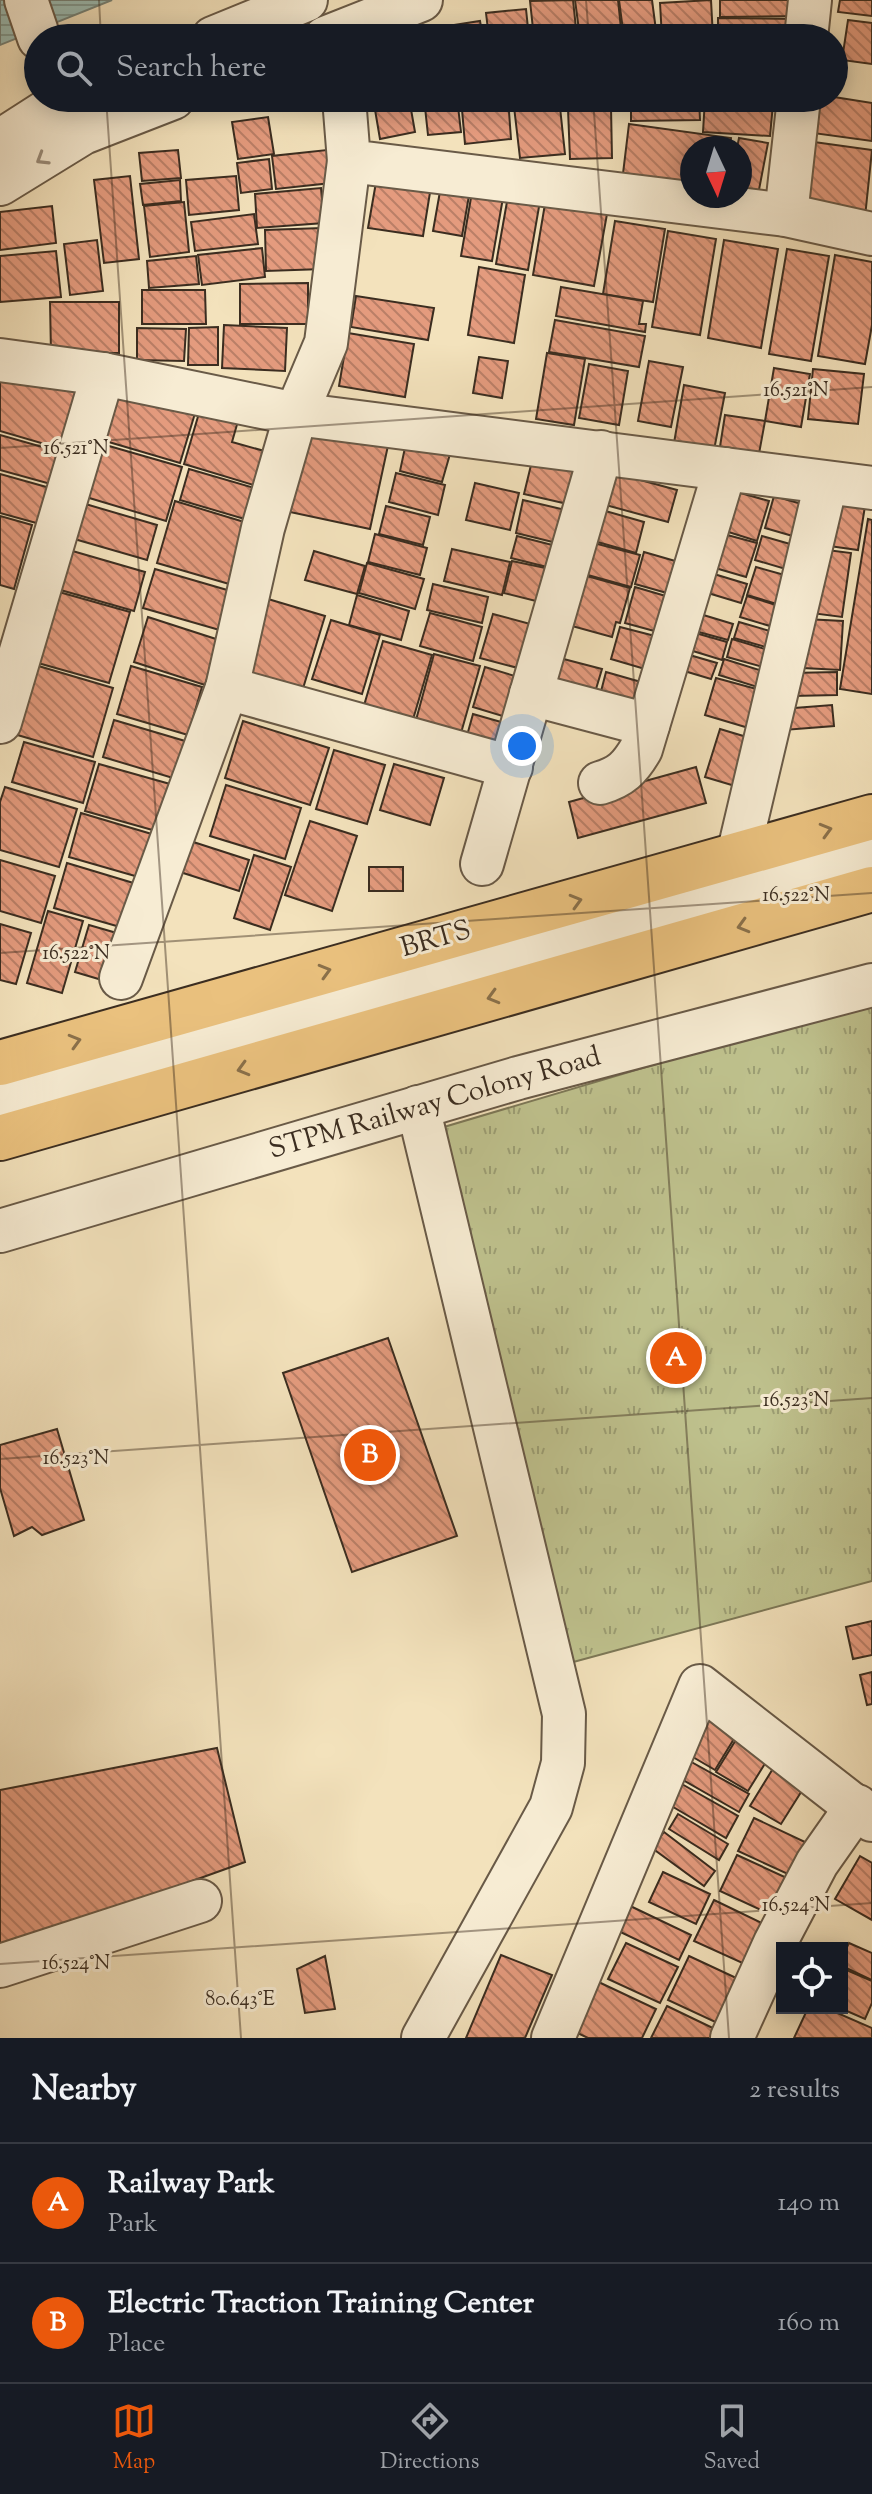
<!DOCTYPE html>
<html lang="en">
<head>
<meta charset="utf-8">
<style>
	body { margin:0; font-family:"Sorts Mill Goudy",serif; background:#20242c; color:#f1f3f6 }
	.controls { position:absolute; right:24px; bottom:24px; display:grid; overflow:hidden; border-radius:0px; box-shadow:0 4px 20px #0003 }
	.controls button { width:72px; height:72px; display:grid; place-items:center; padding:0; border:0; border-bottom:2px solid #363941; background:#171b24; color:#f1f3f6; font:40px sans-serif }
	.compass { position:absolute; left:680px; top:136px; width:72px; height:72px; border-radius:50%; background:#171b24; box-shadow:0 4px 20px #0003; rotate:176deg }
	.you { position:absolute; left:522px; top:746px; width:28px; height:28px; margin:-20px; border:6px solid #fff; border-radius:50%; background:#1a73e8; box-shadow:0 0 0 12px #1a73e833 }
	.badge { display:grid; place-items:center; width:52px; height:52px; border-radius:50%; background:#ea580c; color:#fff; font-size:26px; font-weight:700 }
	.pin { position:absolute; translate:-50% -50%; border:4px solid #fff; box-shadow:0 2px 8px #0006 }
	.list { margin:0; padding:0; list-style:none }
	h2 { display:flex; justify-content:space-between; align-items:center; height:104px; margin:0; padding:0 32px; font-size:34px }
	h2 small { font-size:26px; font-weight:400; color:#9ea1a6 }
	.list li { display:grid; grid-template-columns:52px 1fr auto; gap:24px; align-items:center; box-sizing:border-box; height:120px; padding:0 32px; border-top:2px solid #363941 }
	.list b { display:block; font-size:30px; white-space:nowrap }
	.list p { margin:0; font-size:26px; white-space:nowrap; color:#9ea1a6 }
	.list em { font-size:26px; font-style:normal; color:#9ea1a6 }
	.icon { flex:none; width:44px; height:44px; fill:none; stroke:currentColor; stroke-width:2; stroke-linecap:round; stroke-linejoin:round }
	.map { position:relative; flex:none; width:872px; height:2038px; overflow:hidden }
	.search { position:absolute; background:#171b24; box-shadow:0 4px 20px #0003; left:24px; right:24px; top:24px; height:88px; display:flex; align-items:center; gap:20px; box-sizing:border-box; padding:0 28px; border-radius:44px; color:#9ea1a6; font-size:30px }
	.sheet { height:344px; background:#171b24 }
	nav { display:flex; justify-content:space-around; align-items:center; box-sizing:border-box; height:112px; border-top:2px solid #363941; background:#171b24; font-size:22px; color:#9ea1a6 }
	nav a { display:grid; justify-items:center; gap:4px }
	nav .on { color:#ea580c }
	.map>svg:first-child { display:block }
	.park { fill:url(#park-tufts); stroke:#7d7857; stroke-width:2 }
	.water { fill:url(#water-rules); stroke:#758379; stroke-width:2 }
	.building { fill:url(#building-back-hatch); stroke:#3b2d20; stroke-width:2 }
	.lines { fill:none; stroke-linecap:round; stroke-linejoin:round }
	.minor-casing { stroke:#695a47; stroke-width:46 }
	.major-casing { stroke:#3b2d20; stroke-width:48 }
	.minor { stroke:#f7ecd3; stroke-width:42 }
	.major { stroke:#eac17e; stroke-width:44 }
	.oneway { stroke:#998c7a }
	.oneway2 { stroke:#8a704a }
	.ticks { fill:none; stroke:#3b2d20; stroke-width:2; stroke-opacity:0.45 }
	.labels { text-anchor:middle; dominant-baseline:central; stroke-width:6; stroke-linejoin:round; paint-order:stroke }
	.street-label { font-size:28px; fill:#3b2d20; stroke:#f7ecd3 }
	.ticks-label { font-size:20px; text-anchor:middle; fill:#3b2d20; stroke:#f7ecd3; stroke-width:6; stroke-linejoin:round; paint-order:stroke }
</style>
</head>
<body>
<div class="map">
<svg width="872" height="2038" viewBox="0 0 872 2038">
	<defs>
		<pattern id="park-tufts" width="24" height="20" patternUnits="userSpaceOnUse" patternTransform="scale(2)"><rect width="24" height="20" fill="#bfc28e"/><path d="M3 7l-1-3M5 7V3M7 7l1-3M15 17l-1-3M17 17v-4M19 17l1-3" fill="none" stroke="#9c9e74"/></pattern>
		<pattern id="water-rules" width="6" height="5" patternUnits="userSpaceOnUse" patternTransform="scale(2)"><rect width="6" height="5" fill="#9bbdb4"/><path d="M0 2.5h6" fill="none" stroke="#809a92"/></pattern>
		<pattern id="building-back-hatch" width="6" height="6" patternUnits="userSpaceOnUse" patternTransform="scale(2)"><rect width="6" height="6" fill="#e49b7e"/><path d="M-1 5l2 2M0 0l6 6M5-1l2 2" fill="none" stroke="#ba7f67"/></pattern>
	</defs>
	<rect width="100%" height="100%" fill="#f3e2bc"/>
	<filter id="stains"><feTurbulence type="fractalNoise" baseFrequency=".0025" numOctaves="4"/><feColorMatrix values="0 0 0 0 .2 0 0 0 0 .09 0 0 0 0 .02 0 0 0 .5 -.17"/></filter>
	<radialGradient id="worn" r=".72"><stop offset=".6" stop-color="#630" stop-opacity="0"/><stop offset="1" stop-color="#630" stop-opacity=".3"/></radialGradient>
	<!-- park -->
	<polygon class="park" points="872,1000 872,1581 566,1664 417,1135"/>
	<!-- water -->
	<polygon class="water" points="0,0 112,0 0,45"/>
	<!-- building -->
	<g class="building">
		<polygon points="573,0 577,38 534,38 530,1"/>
		<polygon points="575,0 618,0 622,38 580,38"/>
		<polygon points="619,0 652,0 657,38 624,38"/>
		<polygon points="711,0 713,38 662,38 660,3"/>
		<polygon points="720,0 802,0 802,16 720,17"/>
		<polygon points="840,0 872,0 872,16 838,12"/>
		<polygon points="526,9 529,38 489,38 486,13"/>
		<polygon points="718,18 797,19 797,38 718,38"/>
		<polygon points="848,20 872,23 872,64 842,60"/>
		<polygon points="480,21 483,38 449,38 447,26"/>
		<polygon points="834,97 872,103 872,141 813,133 818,98"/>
		<polygon points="373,98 409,98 415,132 380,139"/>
		<polygon points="424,98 457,98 461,132 428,135"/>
		<polygon points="461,98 508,98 511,139 465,144"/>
		<polygon points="513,98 559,98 565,154 520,158"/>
		<polygon points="564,98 619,98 619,101 564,103"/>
		<polygon points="631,98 699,98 700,120 631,121"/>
		<polygon points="705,99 773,104 770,136 703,132"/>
		<polygon points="611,107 612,158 570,159 568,109"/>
		<polygon points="268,117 274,154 238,159 232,122"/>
		<polygon points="629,124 731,138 730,148 692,148 692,191 622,182"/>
		<polygon points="739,138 768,143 757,200 740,196 740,148 737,148"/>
		<polygon points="814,142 872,150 865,217 805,209"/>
		<polygon points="178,150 181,178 142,181 139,153"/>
		<polygon points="327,150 331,183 276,189 272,156"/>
		<polygon points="269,159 272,189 241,193 237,163"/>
		<polygon points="378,171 432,180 423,236 368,228"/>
		<polygon points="130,176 139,259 104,263 94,180"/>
		<polygon points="236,176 239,210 189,215 186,180"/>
		<polygon points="180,180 181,201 143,205 140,184"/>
		<polygon points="442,180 471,184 462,236 433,231"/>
		<polygon points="473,186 504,192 492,261 461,256"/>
		<polygon points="321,188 324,223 257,228 255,194"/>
		<polygon points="508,196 540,201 528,270 496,264"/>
		<polygon points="184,202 189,252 150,257 144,206"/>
		<polygon points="545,204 607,214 594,286 533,275"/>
		<polygon points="52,206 56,243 0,250 0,212"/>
		<polygon points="254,214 258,244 195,251 191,222"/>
		<polygon points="615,221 665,229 653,302 603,294"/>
		<polygon points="322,228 323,269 266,271 265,230"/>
		<polygon points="668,231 716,239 700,335 652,327"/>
		<polygon points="97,240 103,291 70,295 64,244"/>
		<polygon points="724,240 778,249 761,348 708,338"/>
		<polygon points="262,248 265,277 202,285 198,255"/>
		<polygon points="787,249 829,256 811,361 769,354"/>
		<polygon points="56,251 61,297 0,302 0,256"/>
		<polygon points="835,255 872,262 872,325 865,364 818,356"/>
		<polygon points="196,256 199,284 149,288 147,261"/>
		<polygon points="479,267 525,275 514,343 468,335"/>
		<polygon points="308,283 308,324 240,324 240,284"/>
		<polygon points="561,287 643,301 639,324 646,324 645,332 556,316"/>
		<polygon points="142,290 205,290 206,324 142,324"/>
		<polygon points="356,296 434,308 428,340 351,327"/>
		<polygon points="50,302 119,302 119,353 51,353"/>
		<polygon points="555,320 645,336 639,367 549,352"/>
		<polygon points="224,325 287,328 285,371 222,368"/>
		<polygon points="218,327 218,365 188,365 189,328"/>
		<polygon points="137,328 186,329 184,361 137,360"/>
		<polygon points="348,333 414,344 405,397 339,386"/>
		<polygon points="547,353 585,359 574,425 536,419"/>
		<polygon points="479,357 508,361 502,398 473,393"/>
		<polygon points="649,361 683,367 671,427 638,421"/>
		<polygon points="589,364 628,371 619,425 579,418"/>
		<polygon points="774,368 810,374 801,427 765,421"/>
		<polygon points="813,369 864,374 858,424 808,419"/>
		<polygon points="0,370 82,393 65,450 0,431"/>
		<polygon points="684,385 725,393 714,450 674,443"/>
		<polygon points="118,387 196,410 180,463 102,440"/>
		<polygon points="202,403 240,414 232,442 268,452 257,486 184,464"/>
		<polygon points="725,415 765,421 758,459 719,453"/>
		<polygon points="310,423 389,441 370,529 290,512"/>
		<polygon points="0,435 67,454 58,486 0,470"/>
		<polygon points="406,443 450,454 442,482 400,471"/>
		<polygon points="102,444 182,467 166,521 86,497"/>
		<polygon points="532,461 580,473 572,505 524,494"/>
		<polygon points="189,469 258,489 248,520 180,500"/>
		<polygon points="611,472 677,490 668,522 602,504"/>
		<polygon points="396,473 445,485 438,515 389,502"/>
		<polygon points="0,474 50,488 40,524 0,513"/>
		<polygon points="475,483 519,493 510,530 466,520"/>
		<polygon points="730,490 769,501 757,541 719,529"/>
		<polygon points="774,496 812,507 803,539 765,528"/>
		<polygon points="523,500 574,512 565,545 516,533"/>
		<polygon points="175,501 254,525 236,586 157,563"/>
		<polygon points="828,501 865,506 858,550 822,545"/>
		<polygon points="82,503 157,525 147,560 71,538"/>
		<polygon points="386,506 430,517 423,545 379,534"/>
		<polygon points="595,508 644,522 636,553 587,539"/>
		<polygon points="0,516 32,525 14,589 0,585"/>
		<polygon points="868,519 872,520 872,694 840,689"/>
		<polygon points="716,532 757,543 746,577 705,565"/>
		<polygon points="375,534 427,548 420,575 368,562"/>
		<polygon points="517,536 568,549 563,571 511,558"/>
		<polygon points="762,536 804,548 796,572 755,560"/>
		<polygon points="586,541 640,555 631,587 577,572"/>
		<polygon points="452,549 510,562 502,595 444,581"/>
		<polygon points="819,549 851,553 842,617 811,613"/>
		<polygon points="69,550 145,572 134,611 57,589"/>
		<polygon points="314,551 365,566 357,594 305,580"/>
		<polygon points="644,552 689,565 681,597 635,584"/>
		<polygon points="512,561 560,571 552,605 504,593"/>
		<polygon points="367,563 424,579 415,609 359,593"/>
		<polygon points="756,567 799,579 790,608 747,595"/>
		<polygon points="155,569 234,592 223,631 143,608"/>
		<polygon points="704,571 747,584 741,603 698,590"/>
		<polygon points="576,573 630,588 620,623 616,622 612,637 572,626"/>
		<polygon points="433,584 488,597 482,623 427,610"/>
		<polygon points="635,587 669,597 658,632 625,623"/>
		<polygon points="59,592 130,612 109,683 38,663"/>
		<polygon points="357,595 409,611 401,640 349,625"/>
		<polygon points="747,596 786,608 780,629 740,617"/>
		<polygon points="268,599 325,616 301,695 245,679"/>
		<polygon points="430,613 482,627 473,661 420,646"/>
		<polygon points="493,614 545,628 533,672 480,658"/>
		<polygon points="700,614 733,624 728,640 695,631"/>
		<polygon points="148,617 219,640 205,685 134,662"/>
		<polygon points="805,619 843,621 840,670 803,668"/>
		<polygon points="331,620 380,635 362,694 312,679"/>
		<polygon points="739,622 780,634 776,650 734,638"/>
		<polygon points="620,627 655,636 645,669 611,659"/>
		<polygon points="685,630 727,642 722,660 680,647"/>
		<polygon points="732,639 775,652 770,669 727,657"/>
		<polygon points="383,641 432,655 409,733 360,719"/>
		<polygon points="434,654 480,666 461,733 416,720"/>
		<polygon points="686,654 717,663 711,679 681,670"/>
		<polygon points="552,656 602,669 593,699 544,686"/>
		<polygon points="724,659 769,673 764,689 719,675"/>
		<polygon points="35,665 113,688 93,757 14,734"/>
		<polygon points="131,666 202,687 188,735 117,714"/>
		<polygon points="485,667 528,680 516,720 473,707"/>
		<polygon points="606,672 641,682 633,713 598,703"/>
		<polygon points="837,672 837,695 792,696 791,673"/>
		<polygon points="716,678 764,691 752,729 705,715"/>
		<polygon points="832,705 834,726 784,730 782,709"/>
		<polygon points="473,714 508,724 499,760 463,750"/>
		<polygon points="114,720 185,741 173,778 103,757"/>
		<polygon points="243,721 329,748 310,805 225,778"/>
		<polygon points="720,729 750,738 735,786 705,777"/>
		<polygon points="24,742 95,762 83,803 12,782"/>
		<polygon points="334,750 385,765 367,824 316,809"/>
		<polygon points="99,764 170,784 156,831 85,811"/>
		<polygon points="394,764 444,778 430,825 380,810"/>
		<polygon points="696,767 706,803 578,838 569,802"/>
		<polygon points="226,785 301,808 285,859 210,836"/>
		<polygon points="5,787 77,809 59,867 0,850 0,802"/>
		<polygon points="81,813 155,835 142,878 69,857"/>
		<polygon points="310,821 357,836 332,911 285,895"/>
		<polygon points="184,839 249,860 239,891 174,870"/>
		<polygon points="254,855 291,867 270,930 234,918"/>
		<polygon points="0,860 55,876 41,923 0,911"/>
		<polygon points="67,863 140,885 127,929 54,908"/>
		<rect x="369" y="867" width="34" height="24"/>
		<polygon points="48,911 83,921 62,993 27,983"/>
		<polygon points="0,924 31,933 16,984 0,980"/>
		<polygon points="89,925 127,936 112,983 75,972"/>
		<polygon points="388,1338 457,1536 352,1572 283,1373"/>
		<polygon points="57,1429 84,1520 42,1535 32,1527 14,1536 0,1488 0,1445"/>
		<polygon points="872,1621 872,1655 853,1659 846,1627"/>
		<polygon points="872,1672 872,1704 867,1705 860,1675"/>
		<polygon points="711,1712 740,1729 715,1770 686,1753"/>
		<polygon points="742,1730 774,1749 748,1791 716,1772"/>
		<polygon points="217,1748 245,1862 0,1950 0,1790"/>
		<polygon points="686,1759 749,1794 739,1812 676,1776"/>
		<polygon points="777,1762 808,1781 781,1824 750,1806"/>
		<polygon points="680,1783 738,1816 726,1838 668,1804"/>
		<polygon points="678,1814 728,1844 719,1860 669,1829"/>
		<polygon points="754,1818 805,1842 790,1875 738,1851"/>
		<polygon points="664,1832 715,1871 704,1886 652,1848"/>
		<polygon points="737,1855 789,1879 772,1915 720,1891"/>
		<polygon points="860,1856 872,1863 872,1920 835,1899"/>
		<polygon points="663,1872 710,1894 696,1924 649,1902"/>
		<polygon points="714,1900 768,1926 749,1966 694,1941"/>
		<polygon points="624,1903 691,1935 679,1960 612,1928"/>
		<polygon points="626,1943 678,1967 660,2003 608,1979"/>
		<polygon points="849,1943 872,1953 872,1980 842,1966 842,1957"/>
		<polygon points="501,1955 552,1975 525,2038 466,2038"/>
		<polygon points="325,1956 335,2009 305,2013 297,1969"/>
		<polygon points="689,1956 747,1983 726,2027 668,2000"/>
		<polygon points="842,1968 872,1981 872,2003 865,2019 840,2008"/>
		<polygon points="590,1978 656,2009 642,2038 588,2038 567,2028"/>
		<polygon points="667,2006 719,2031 715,2038 651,2038"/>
		<polygon points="808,2008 826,2008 872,2028 872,2038 794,2038"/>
	</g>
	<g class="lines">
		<!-- minor casing -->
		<g class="minor-casing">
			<g id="minor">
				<polyline points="26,0 39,38"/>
				<polyline points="213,38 306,0"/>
				<polyline points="325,38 421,0"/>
				<polyline points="806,38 810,0"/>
				<polyline points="344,98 349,161 786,215 872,234"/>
				<polyline points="0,141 67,98"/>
				<polyline points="0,184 83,133 173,98"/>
				<polyline points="786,215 799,98"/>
				<polyline points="0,360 103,374 296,414 872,488"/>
				<polyline points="227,688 511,767"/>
				<polyline points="531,694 648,725"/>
				<polyline points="0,722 103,374"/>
				<path d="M600 783C621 777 630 768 641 749L725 469"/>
				<polyline points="738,855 826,483"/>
				<polyline points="482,864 601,452"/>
				<polyline points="121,978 227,688 263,528 296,414 326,343 349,161"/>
				<polyline points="0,1099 872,853"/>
				<polyline points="418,1107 564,1714 563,1763 551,1807 423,2038"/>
				<polyline points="0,1231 518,1078 872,985"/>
				<polyline points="0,1966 200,1901"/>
				<polyline points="553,2038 700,1686 872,1820"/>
				<polyline points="732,2038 775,1943 817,1863 857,1806"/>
			</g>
		</g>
		<!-- major casing -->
		<g class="major-casing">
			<g id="major">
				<polyline points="0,1063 872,817"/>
				<polyline points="0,1138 872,889"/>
			</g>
		</g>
		<!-- minor -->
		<use href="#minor" class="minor"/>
		<!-- major -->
		<use href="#major" class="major"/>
	</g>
	<!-- one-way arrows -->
	<defs><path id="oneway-chevron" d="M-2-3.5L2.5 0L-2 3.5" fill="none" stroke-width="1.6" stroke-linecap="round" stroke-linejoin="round" transform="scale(2)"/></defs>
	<use class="oneway" href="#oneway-chevron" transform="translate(42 159) rotate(148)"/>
	<g class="oneway2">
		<use href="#oneway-chevron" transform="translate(826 830) rotate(-16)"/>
		<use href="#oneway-chevron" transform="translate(576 901) rotate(-16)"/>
		<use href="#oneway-chevron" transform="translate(743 926) rotate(164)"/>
		<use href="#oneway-chevron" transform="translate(325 971) rotate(-16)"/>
		<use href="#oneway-chevron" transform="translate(493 997) rotate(164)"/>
		<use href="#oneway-chevron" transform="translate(75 1041) rotate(-16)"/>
		<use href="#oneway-chevron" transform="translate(243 1069) rotate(164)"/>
	</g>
	<!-- ticks -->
	<path class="ticks" d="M99 0 101 38M586 0 589 38M106 98 241 2038M593 98 729 2038M0 448 872 387M0 953 872 893M0 1459 872 1398M0 1964 872 1903"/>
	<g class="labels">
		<!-- street labels -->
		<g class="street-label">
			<text transform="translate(436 940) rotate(-16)">BRTS</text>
			<text transform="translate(435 1104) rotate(-16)">STPM Railway Colony Road</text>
		</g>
	</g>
	<g class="ticks-label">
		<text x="796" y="396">16.521°N</text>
		<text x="76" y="454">16.521°N</text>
		<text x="796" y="901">16.522°N</text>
		<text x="76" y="959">16.522°N</text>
		<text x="796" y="1406">16.523°N</text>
		<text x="76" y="1464">16.523°N</text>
		<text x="796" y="1911">16.524°N</text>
		<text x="76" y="1969">16.524°N</text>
		<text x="240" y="2005">80.643°E</text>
	</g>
	<rect width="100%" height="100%" filter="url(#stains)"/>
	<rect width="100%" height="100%" fill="url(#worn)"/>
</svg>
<div class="controls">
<button><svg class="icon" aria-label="locate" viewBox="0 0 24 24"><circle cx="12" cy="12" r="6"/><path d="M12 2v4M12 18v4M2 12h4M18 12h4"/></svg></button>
</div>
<svg class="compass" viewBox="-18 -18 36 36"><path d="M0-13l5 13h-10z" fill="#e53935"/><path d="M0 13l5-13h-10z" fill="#9ea1a6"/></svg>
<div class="you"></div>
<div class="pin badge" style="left:676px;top:1358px">A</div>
<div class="pin badge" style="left:370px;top:1455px">B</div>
<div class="search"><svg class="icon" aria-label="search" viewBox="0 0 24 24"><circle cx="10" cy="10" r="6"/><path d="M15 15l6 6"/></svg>Search here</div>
</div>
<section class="sheet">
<h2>Nearby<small>2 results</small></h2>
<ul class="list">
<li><span class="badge">A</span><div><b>Railway Park</b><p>Park</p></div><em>140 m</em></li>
<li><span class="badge">B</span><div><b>Electric Traction Training Center</b><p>Place</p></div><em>160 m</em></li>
</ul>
</section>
<nav>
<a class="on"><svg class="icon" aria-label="map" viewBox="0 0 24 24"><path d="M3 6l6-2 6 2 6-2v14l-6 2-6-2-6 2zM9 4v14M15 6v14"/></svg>Map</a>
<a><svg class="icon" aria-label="directions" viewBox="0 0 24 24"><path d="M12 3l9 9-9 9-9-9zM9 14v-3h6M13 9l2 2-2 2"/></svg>Directions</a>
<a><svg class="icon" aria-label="saved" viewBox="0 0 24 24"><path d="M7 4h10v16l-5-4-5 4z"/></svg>Saved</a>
</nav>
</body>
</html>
